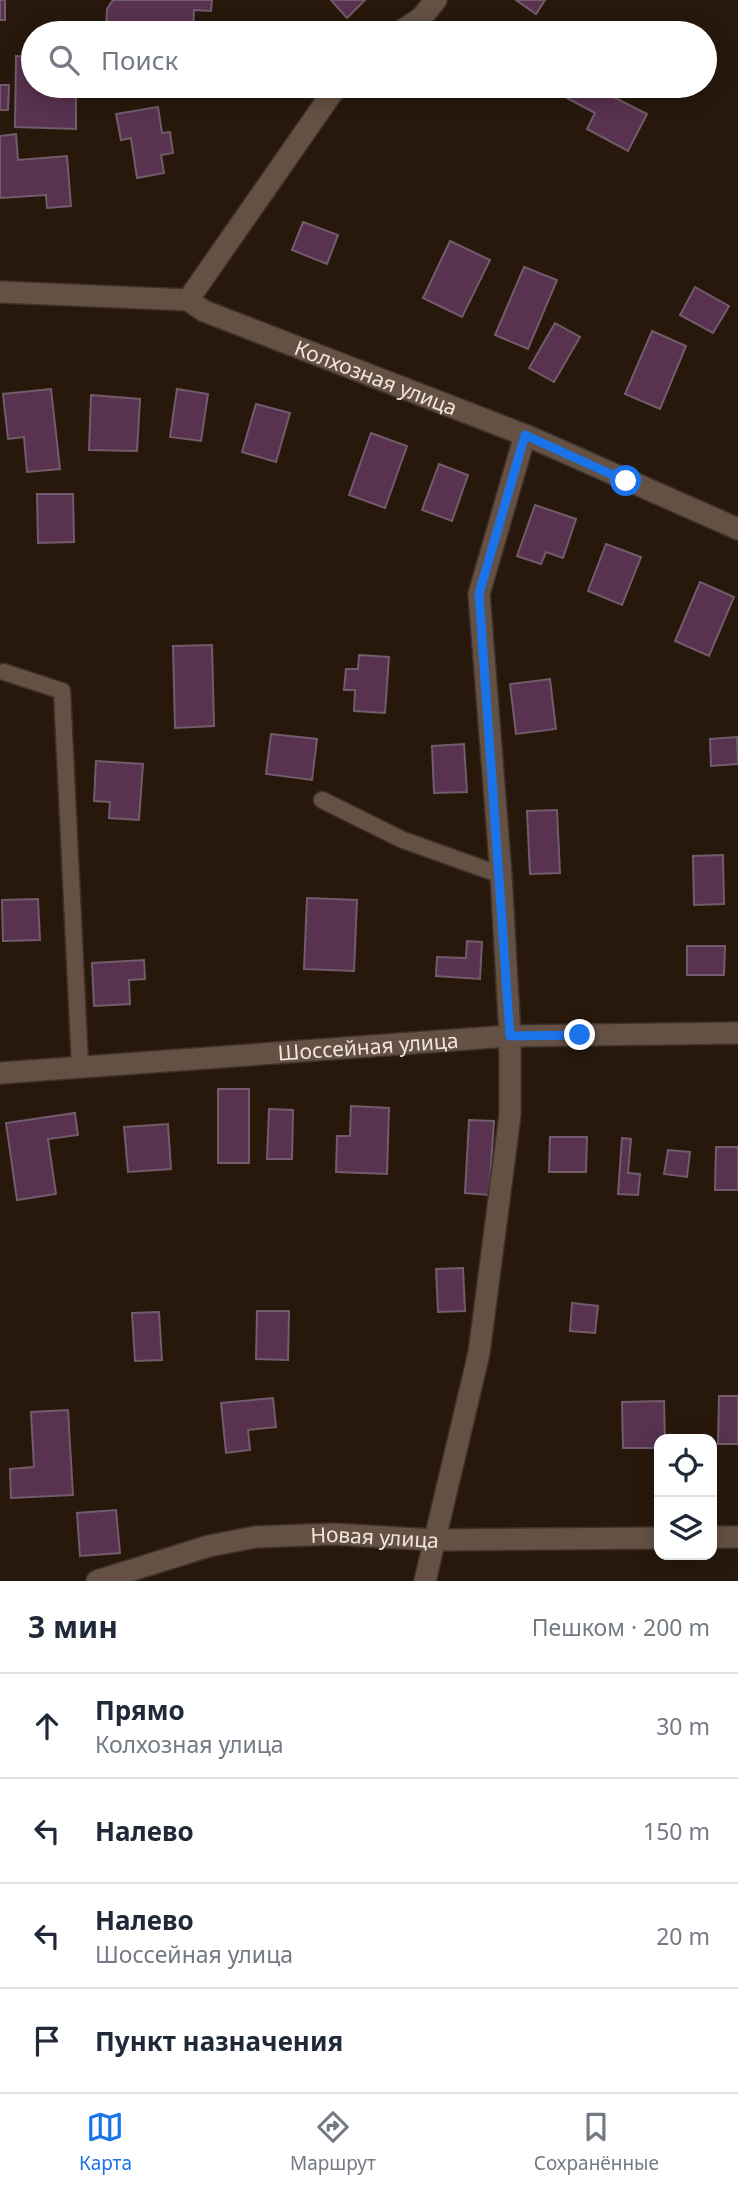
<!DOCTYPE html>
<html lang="ru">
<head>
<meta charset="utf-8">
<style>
	body { margin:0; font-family:"Noto Sans",sans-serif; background:#f2f2f3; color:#1f2937 }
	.controls { position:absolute; right:21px; bottom:21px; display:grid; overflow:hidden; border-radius:14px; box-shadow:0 4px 18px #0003 }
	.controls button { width:63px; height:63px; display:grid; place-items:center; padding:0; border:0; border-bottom:2px solid #e0e1e3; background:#fff; color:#1f2937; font:35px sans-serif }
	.stop { position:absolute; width:21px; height:21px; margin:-16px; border:5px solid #1a73e8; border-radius:50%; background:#fff }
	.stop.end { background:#1a73e8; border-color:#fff; box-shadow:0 2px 7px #0008 }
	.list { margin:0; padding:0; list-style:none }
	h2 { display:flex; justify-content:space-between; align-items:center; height:91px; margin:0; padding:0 28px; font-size:30px }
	h2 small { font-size:23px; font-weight:400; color:#747a83 }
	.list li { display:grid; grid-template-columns:46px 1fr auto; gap:21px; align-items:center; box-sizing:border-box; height:105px; padding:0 28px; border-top:2px solid #e0e1e3 }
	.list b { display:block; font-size:26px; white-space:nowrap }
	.list p { margin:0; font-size:23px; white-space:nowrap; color:#747a83 }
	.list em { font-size:23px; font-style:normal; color:#747a83 }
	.icon { flex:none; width:38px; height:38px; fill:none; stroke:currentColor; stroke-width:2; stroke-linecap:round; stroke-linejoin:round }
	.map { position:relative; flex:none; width:738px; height:1581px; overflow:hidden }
	.search { position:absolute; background:#fff; box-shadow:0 4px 18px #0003; left:21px; right:21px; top:21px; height:77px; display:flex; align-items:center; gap:18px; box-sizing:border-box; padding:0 24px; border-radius:38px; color:#747a83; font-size:26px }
	.sheet { height:511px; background:#fff }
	nav { display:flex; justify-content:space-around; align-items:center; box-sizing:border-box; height:98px; border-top:2px solid #e0e1e3; background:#fff; font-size:19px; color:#747a83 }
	nav a { display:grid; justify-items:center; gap:4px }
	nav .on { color:#1a73e8 }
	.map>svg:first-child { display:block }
	.building { fill:#58324f; stroke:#705c6b; stroke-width:2 }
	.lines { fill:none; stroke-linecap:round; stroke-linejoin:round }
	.lane-casing { stroke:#3d312c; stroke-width:19 }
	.street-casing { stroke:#3d312c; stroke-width:24 }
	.secondary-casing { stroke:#3d312c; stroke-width:24 }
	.lane { stroke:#645143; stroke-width:16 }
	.street { stroke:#645143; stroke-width:21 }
	.secondary { stroke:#645143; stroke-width:21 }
	.route { stroke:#1a73e8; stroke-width:9 }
	.labels { text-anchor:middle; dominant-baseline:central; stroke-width:6; stroke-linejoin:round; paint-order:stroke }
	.street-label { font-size:21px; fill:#f0e5dd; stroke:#1e0f04 }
</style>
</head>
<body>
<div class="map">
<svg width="738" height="1581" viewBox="0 0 738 1581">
	<rect width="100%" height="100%" fill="#28180c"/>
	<!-- building -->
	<g class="building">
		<rect x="0" y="0" width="5" height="20"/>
		<polygon points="113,0 212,0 211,11 194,10 193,33 106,33 107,9"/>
		<polygon points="331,0 365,0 347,18"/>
		<polygon points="516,0 545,0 536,14"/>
		<polygon points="16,56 33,57 33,86 76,86 76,129 15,127"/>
		<polygon points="0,85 9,85 8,110 0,110"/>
		<polygon points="162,86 180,86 179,96 161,94"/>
		<polygon points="574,86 592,86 647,114 628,151 587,129 595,113 567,98"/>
		<polygon points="158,107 162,133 170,132 173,153 161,155 164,173 137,178 131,138 121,140 116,114"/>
		<polygon points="16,134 18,160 67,156 71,206 47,208 46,195 0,198 0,136"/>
		<polygon points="303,222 338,235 327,264 292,250"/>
		<polygon points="450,241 490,260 462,317 423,298"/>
		<polygon points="524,267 557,280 528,349 495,335"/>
		<polygon points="695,287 729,306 713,333 680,315"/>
		<polygon points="555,323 580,337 554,382 529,368"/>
		<polygon points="652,331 686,346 660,409 625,394"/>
		<polygon points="51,389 60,469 27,472 24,437 8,439 3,394"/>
		<polygon points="177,389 208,394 201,441 170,437"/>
		<polygon points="91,395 140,399 137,451 89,450"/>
		<polygon points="256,404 290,413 276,462 242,452"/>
		<polygon points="371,433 407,446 385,508 349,495"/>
		<polygon points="439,464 468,475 452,521 422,510"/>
		<polygon points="37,494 73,494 74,542 38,543"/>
		<polygon points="535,505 576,519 563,558 546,552 541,564 517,556"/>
		<polygon points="606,544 641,557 622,605 588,591"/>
		<polygon points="700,582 734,597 709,656 675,641"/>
		<polygon points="212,645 214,726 175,728 173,646"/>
		<polygon points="359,655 389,657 385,713 354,711 355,690 344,690 346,669 358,669"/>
		<polygon points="550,679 556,729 516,734 510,684"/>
		<polygon points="271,734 317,739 312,780 266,774"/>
		<polygon points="737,737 738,764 711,766 710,739"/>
		<polygon points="464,744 467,792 434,793 432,746"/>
		<polygon points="96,761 143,764 139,820 109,818 110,802 94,801"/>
		<polygon points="557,810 560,873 530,874 527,811"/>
		<polygon points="723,855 724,904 694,905 693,856"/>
		<polygon points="307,898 357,900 354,971 304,969"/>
		<polygon points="38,899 40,940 3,941 2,900"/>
		<polygon points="467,941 482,942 480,979 436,976 437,957 466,958"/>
		<polygon points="687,946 725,946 724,975 687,975"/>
		<polygon points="144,960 145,979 129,980 130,1004 94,1006 92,963"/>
		<rect x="218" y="1089" width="31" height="74"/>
		<polygon points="351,1106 389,1108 387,1174 336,1172 337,1136 350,1136"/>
		<polygon points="269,1109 293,1110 292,1159 267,1159"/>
		<polygon points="75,1113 78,1135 48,1139 56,1194 17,1200 6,1123"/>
		<polygon points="469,1120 494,1121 489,1195 465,1193"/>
		<polygon points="168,1124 171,1169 128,1172 124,1127"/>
		<polygon points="550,1137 587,1137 586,1172 549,1172"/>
		<polygon points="622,1138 631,1139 628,1173 640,1174 638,1195 618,1194"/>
		<polygon points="716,1147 738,1147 738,1190 715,1190"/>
		<polygon points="668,1150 690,1152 687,1177 664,1174"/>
		<polygon points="463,1268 465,1311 438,1312 436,1269"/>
		<polygon points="572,1303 598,1306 595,1333 570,1331"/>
		<polygon points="257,1311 289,1311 288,1360 256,1359"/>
		<polygon points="159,1312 162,1360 135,1361 132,1313"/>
		<polygon points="719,1396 738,1396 738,1444 718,1444"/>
		<polygon points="273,1398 276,1427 248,1430 250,1450 226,1453 221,1403"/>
		<polygon points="664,1401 665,1439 659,1439 659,1448 623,1448 622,1402"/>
		<polygon points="68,1410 73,1495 11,1498 10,1469 34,1467 31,1412"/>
		<polygon points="116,1510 120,1553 80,1556 77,1513"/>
	</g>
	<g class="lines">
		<!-- lane casing -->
		<g class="lane-casing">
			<g id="lane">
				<polyline points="4,672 62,691 80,1066"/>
				<polyline points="322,800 403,840 501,875"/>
			</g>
		</g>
		<!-- street casing -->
		<g class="street-casing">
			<g id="street">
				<polyline points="398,33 421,18 436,0"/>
				<path id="s1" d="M0 292 188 300 204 311 530 437 738 529"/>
				<polyline points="188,300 337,86"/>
				<polyline points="712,1537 738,1537"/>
				<path id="s2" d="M97 1581 209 1546 255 1537 334 1534 435 1540 659 1538"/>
				<polyline points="425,1581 479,1353 510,1115 510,1036 501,875 479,594 525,435"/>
			</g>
		</g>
		<!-- secondary casing -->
		<g class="secondary-casing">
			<g id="secondary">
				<path id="s3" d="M0 1073 510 1036 738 1033"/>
			</g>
		</g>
		<!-- lane -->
		<use href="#lane" class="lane"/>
		<!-- street -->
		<use href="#street" class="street"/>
		<!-- secondary -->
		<use href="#secondary" class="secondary"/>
	</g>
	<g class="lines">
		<!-- route -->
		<polyline class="route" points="580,1035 510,1036 479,594 525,435 626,481"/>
	</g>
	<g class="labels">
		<!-- street labels -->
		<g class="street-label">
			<text stroke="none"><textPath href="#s1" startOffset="392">Колхозная улица</textPath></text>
			<text stroke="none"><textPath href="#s3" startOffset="369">Шоссейная улица</textPath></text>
			<text stroke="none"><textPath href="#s2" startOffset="284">Новая улица</textPath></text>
		</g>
	</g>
</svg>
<div class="controls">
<button><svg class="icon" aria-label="locate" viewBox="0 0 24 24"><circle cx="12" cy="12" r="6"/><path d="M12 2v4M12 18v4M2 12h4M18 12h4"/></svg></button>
<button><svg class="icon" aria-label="layers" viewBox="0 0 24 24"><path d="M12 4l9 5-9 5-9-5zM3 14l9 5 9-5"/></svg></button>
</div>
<div class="stop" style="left:626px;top:481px"></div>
<div class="stop end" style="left:580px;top:1035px"></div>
<div class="search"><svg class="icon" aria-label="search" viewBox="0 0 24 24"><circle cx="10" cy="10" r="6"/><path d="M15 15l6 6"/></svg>Поиск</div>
</div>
<section class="sheet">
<h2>3 мин<small>Пешком · 200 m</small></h2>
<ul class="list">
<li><svg class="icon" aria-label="ahead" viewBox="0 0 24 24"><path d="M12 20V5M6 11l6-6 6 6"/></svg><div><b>Прямо</b><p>Колхозная улица</p></div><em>30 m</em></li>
<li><svg class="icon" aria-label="left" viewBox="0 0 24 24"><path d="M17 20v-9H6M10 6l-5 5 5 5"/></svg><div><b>Налево</b></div><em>150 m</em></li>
<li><svg class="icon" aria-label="left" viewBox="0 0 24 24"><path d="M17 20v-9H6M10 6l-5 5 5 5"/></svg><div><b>Налево</b><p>Шоссейная улица</p></div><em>20 m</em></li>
<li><svg class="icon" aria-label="arrive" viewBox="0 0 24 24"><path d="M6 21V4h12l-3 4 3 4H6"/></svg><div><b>Пункт назначения</b></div></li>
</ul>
</section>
<nav>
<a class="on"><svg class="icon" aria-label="map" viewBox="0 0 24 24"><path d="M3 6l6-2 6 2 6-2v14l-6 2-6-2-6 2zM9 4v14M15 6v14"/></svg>Карта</a>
<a><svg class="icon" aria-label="directions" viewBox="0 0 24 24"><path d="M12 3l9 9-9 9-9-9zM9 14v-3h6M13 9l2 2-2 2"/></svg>Маршрут</a>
<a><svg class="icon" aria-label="saved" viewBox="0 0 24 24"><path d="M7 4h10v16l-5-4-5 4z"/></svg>Сохранённые</a>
</nav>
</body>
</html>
